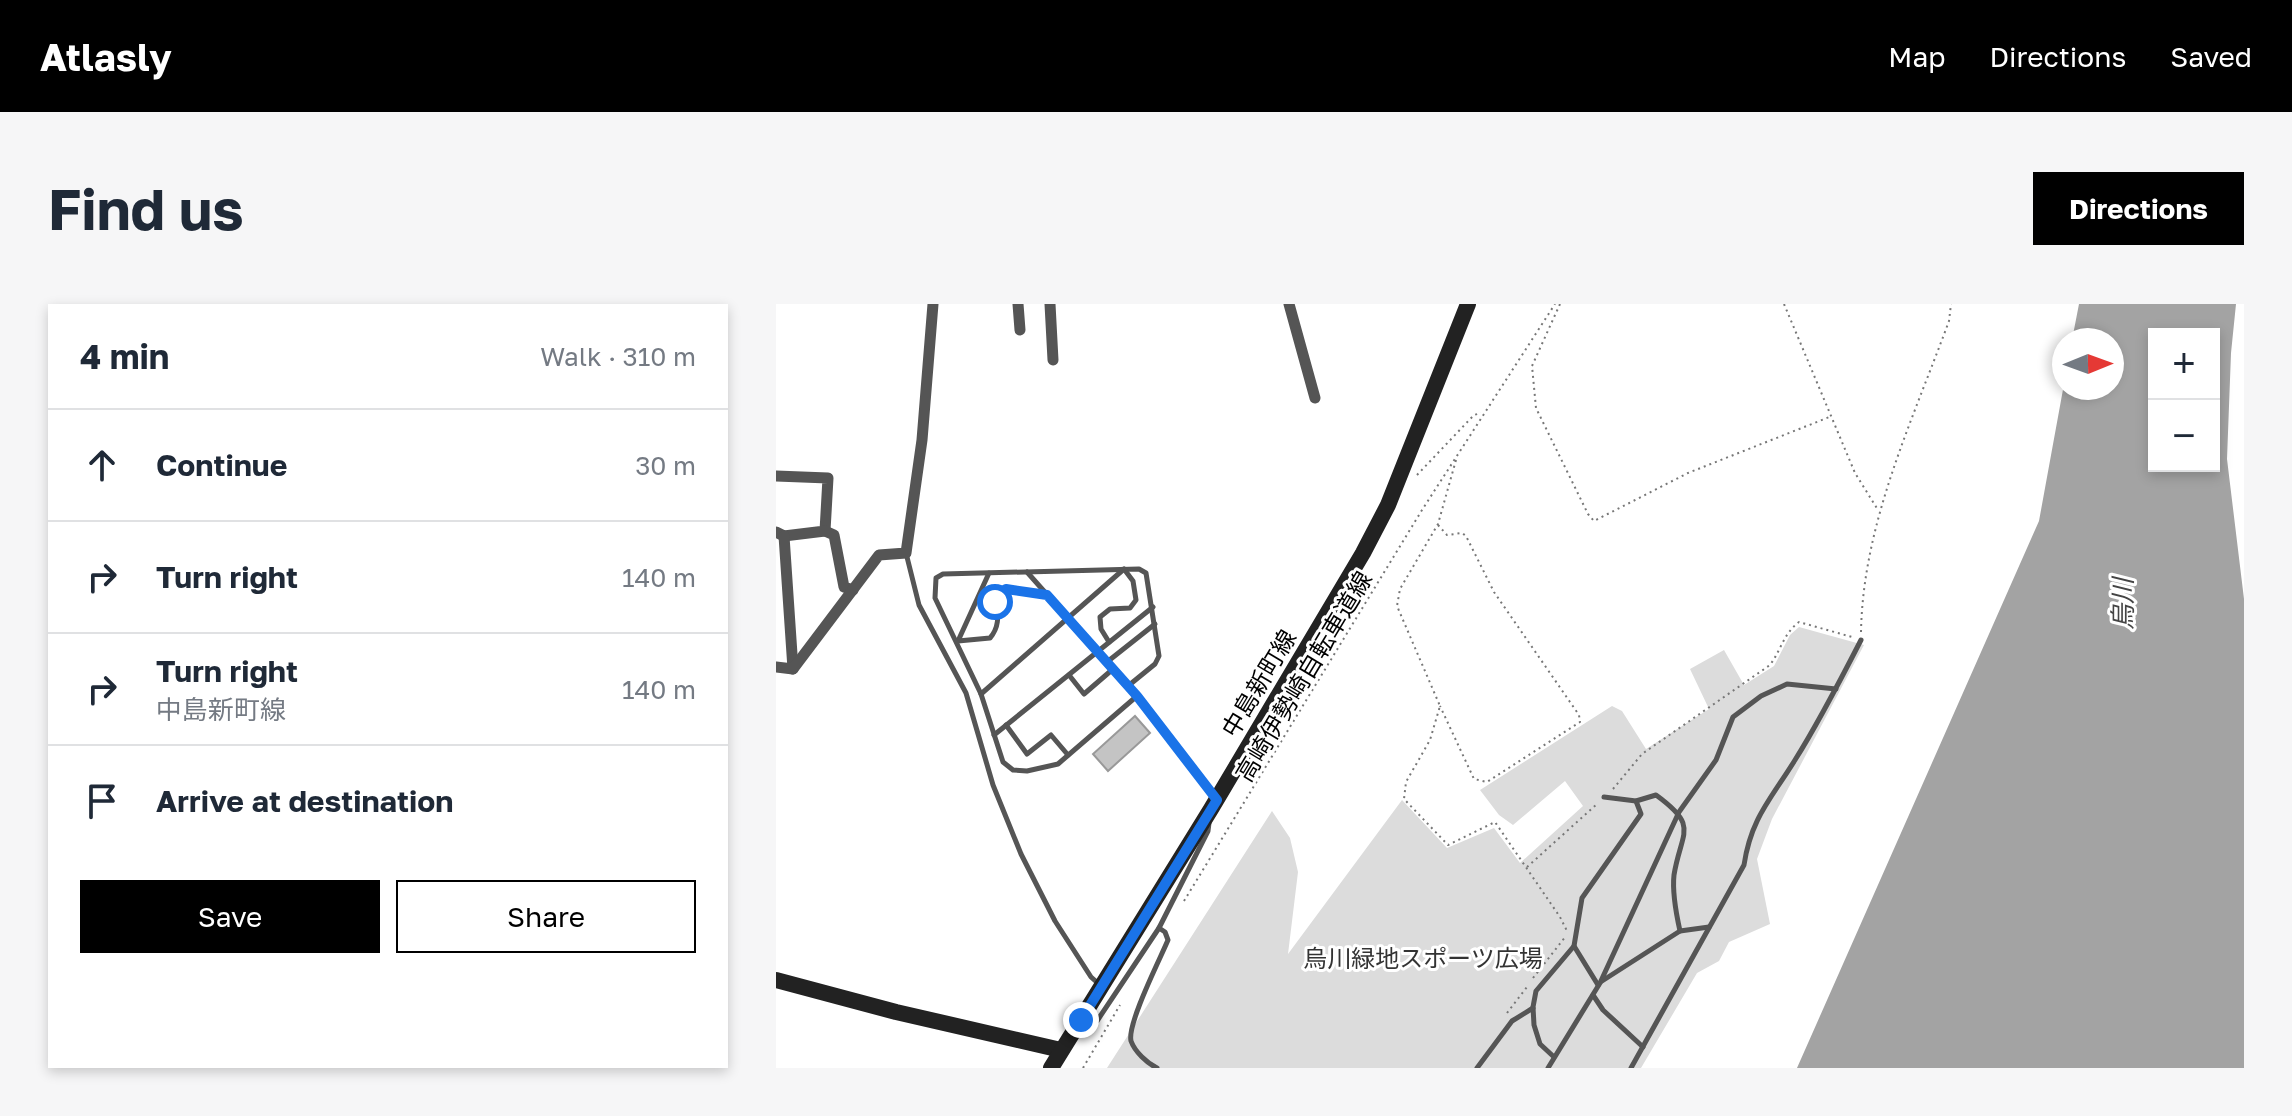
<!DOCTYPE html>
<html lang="en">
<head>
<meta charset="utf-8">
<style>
	body { margin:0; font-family:"Golos Text","Noto Sans JP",sans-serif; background:#f6f6f7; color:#1f2937 }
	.controls { position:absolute; right:24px; top:24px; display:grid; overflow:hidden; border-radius:0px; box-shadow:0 4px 12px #0003 }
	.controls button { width:72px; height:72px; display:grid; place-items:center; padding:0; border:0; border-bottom:2px solid #e0e1e3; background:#fff; color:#1f2937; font:40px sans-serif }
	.compass { position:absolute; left:1276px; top:24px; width:72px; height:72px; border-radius:50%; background:#fff; box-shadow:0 4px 12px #0003; rotate:89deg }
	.stop { position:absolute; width:24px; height:24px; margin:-18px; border:6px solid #1a73e8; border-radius:50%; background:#fff }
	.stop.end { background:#1a73e8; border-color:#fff; box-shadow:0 2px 8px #0008 }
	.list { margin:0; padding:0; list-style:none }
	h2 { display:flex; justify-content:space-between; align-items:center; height:104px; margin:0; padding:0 32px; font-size:34px }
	h2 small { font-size:26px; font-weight:400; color:#747a83 }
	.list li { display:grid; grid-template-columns:52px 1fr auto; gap:24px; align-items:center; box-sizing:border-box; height:112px; padding:0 32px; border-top:2px solid #e0e1e3 }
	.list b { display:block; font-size:30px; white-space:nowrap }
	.list p { margin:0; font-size:26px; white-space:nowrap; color:#747a83 }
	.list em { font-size:26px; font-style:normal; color:#747a83 }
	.actions { display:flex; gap:16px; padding:24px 32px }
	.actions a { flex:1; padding:18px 0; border:2px solid #000; border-radius:0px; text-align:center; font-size:28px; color:#000 }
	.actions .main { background:#000; color:#fff }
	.icon { flex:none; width:44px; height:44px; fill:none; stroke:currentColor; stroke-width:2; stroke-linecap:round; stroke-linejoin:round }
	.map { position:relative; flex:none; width:1468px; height:764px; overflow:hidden; border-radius:0px }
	header { display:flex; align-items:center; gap:48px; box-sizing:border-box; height:112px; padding:0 40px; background:#000; color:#fff }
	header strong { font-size:38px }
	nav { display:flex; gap:44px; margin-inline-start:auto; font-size:28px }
	.intro { display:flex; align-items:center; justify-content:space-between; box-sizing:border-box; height:192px; padding:0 48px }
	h1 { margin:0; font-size:56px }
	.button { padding:20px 36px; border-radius:0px; background:#000; color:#fff; font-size:28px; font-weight:700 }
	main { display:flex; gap:48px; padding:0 48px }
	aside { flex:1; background:#fff; border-radius:0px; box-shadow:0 4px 12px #0003 }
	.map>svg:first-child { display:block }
	.green { fill:#dcdcdc }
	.water { fill:#a3a3a3; fill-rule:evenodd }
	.building { fill:#c4c4c4; stroke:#999; stroke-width:2 }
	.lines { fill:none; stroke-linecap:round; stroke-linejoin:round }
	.path { stroke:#777; stroke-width:2; stroke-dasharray:2 4; stroke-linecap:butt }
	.lane { stroke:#555; stroke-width:5 }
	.street { stroke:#555; stroke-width:11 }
	.secondary { stroke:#222; stroke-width:16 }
	.route { stroke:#1a73e8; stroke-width:10 }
	.labels { text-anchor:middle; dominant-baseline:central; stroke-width:6; stroke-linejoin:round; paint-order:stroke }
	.street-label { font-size:24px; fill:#000; stroke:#fff }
	.park-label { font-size:24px; fill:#333; stroke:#fff }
	.water-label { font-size:26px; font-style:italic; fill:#444; stroke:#fff }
</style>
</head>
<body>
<header>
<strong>Atlasly</strong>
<nav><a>Map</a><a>Directions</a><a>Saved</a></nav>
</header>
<div class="intro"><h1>Find us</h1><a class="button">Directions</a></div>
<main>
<aside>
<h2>4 min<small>Walk · 310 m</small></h2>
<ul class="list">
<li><svg class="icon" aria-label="ahead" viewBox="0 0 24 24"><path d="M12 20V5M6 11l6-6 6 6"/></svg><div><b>Continue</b></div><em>30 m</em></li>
<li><svg class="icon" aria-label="right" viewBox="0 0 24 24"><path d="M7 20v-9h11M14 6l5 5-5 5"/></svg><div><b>Turn right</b></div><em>140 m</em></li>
<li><svg class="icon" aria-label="right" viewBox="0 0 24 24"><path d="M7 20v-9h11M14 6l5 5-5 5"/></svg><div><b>Turn right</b><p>中島新町線</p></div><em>140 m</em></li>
<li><svg class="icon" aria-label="arrive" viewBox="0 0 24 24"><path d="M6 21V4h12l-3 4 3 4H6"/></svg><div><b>Arrive at destination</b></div></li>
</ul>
<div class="actions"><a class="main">Save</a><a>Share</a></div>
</aside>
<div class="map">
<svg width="1468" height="764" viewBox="0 0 1468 764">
	<rect width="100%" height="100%" fill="#fff"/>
	<!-- green -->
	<polygon class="green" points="1023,323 1088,341 996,515 981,555 994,620 953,638 943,657 921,669 865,764 331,764 496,507 514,534 522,568 512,650 626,496 671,544 718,524 744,559 807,502 789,477 737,521 723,511 704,486 836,402 846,407 870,445 933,405 914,365 948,346 968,381 998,362 1014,331"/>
	<!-- water -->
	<path class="water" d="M1303 0H1460L1455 49 1451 155 1468 295V764H1021L1263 217 1288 80V84H1336V36H1296ZM1378 30H1438V162H1378Z"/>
	<!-- building -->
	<polygon class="building" points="359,412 374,429 332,467 317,450"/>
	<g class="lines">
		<!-- path -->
		<g class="path">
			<polyline points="784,0 756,62 760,104 812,210 818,217 912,169 1056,112"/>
			<polyline points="1008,0 1079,169 1102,206"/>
			<polyline points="680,156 662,220 624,285 621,302 664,402 654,436 630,478 628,495 672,541 719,518 784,613 791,627"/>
			<polyline points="641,171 698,111 705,109"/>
			<polyline points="662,221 671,231 686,229 690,232 718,288 803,411 804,418 711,478 698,475 664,402"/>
			<path d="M1085 328C1087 219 1136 118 1173 17L1175 0"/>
			<path d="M837 485 866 450 994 361C1005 346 1008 329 1023 318L1076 333"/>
			<polyline points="751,563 821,500"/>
			<polyline points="408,597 646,206 779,0"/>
			<polyline points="757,674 790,632"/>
			<polyline points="731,709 751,683"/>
			<polyline points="307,764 344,701"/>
		</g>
		<!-- lane -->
		<g class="lane">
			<polyline points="130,249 143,301 190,389 217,481 245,550 279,617 315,673 324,681"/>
			<polyline points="251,268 361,392 438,492"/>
			<path d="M213 269 182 337 214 334C239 305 187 274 271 291"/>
			<polyline points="331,358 379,320"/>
			<polyline points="293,371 308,390 337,365"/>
			<polyline points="352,382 379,360 383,352 370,269 363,265 167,270 160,274 159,294 205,390 227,458 237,466 251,467 282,460 361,392"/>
			<polyline points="205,390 348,265 357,277 360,296 354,304 334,305 324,313 325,325 333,338"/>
			<polyline points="230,421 251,450 275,431 292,451"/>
			<polyline points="218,431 377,303"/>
			<path d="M828 493 860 497 880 491C924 523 905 527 898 571 896 589 900 609 904 627"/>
			<polyline points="826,677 904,627 933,623"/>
			<polyline points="822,681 798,642 806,594 865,510 860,497"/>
			<polyline points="817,691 827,706 867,743"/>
			<polyline points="310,716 321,717 383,624"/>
			<polyline points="778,753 764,740 758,721 757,703 760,687 798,642"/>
			<path d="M381 764C371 759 359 748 355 737 351 720 384 655 392 636L389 628 383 624 432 527 433 519"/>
			<polyline points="701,764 736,717 757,704"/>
			<polyline points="772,764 824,679 903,508 940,456 957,413 985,392 1011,380 1060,385"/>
			<path d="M855 764 968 561C975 514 995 495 1019 456 1043 418 1064 377 1085 336"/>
		</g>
		<!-- street -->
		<g class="street">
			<polyline points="242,0 244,26"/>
			<polyline points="274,0 277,56"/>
			<polyline points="513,0 539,94"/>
			<polyline points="0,172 52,174 49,227 8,232 0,228"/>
			<polyline points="49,227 58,231 68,283 77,286"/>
			<polyline points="8,232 17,365"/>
			<polyline points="0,363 17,365 103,251 130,249 146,136 157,0"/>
		</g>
		<!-- secondary -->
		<g class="secondary">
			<polyline points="0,676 120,708 285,746"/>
			<polyline points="275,764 435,505 587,249 612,201 692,0"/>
		</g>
	</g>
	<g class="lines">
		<!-- route -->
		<polyline class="route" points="219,298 222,290 230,285 271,291 361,392 441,496 305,716"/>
	</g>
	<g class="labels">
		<!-- street labels -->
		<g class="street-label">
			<text transform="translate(527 372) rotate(-59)">高崎伊勢崎自転車道線</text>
			<text transform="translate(482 379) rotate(-59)">中島新町線</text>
		</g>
		<!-- park labels -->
		<g class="park-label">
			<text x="647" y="653">烏川緑地スポーツ広場</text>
		</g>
		<!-- water labels -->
		<g class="water-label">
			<text transform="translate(1346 300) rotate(-90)">烏川</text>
		</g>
	</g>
</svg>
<div class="controls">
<button>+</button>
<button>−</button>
</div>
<svg class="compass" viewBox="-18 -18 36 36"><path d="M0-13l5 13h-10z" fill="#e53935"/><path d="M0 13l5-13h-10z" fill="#747a83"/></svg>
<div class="stop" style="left:219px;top:298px"></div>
<div class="stop end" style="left:305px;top:716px"></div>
</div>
</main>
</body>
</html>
